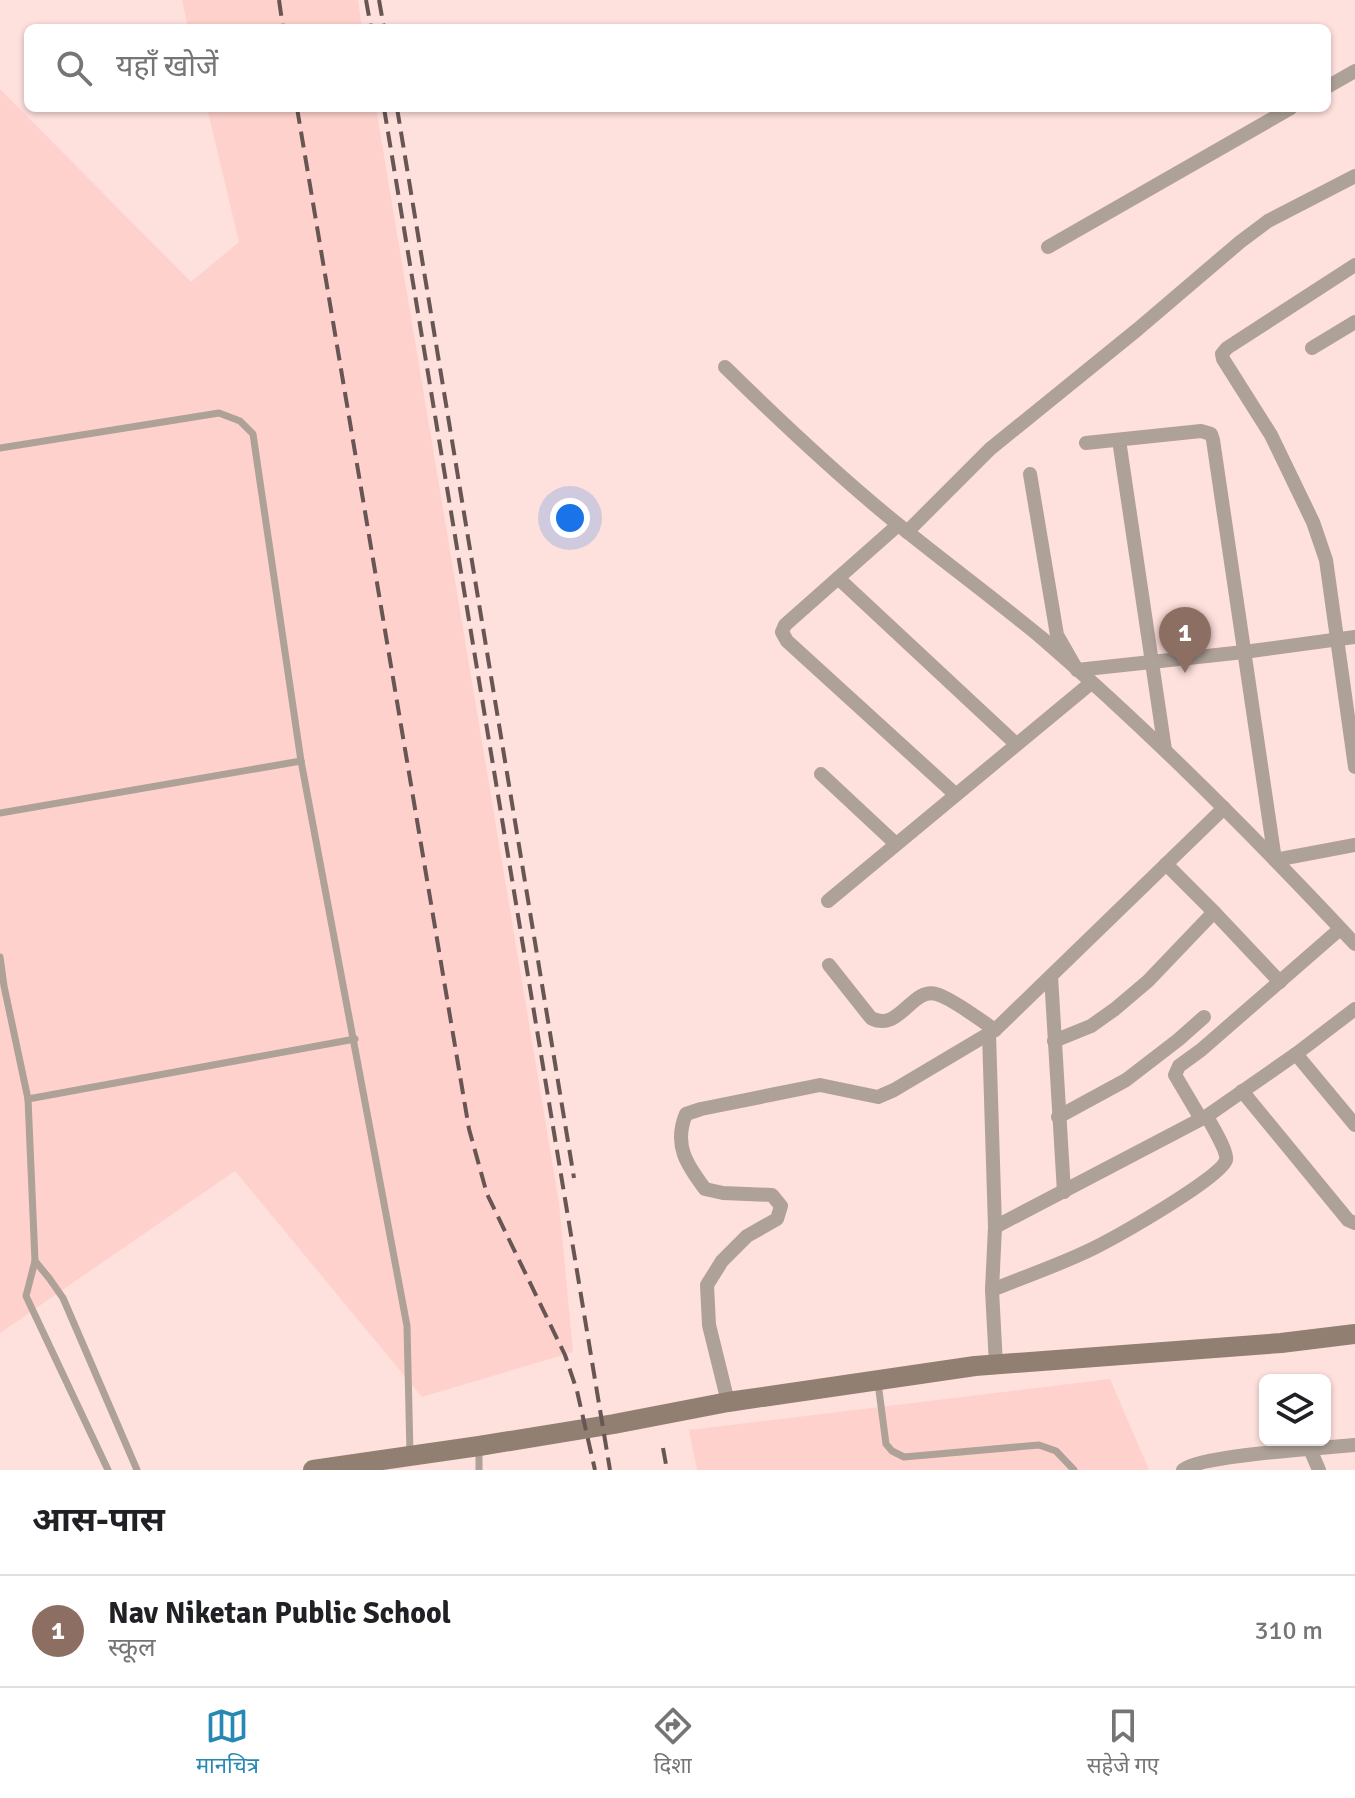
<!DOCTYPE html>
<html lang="hi">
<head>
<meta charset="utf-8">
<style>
	body { margin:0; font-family:Signika,"Noto Sans Devanagari",sans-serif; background:#f6f6f6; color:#202124 }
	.controls { position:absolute; right:24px; bottom:24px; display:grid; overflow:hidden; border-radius:12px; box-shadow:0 2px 6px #0004 }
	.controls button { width:72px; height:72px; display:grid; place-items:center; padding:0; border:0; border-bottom:2px solid #e0e0e0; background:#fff; color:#202124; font:40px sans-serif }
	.you { position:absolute; left:570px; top:518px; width:28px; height:28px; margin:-20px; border:6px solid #fff; border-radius:50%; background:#1a73e8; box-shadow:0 0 0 12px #1a73e833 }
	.badge { display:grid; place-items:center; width:52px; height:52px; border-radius:50%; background:#2789b3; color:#fff; font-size:26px; font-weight:700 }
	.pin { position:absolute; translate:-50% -66px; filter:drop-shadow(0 2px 4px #0008) }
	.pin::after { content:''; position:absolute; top:42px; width:28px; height:24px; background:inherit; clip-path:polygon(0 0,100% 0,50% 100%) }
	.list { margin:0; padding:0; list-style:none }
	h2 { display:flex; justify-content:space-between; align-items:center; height:104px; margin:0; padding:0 32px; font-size:34px }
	h2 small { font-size:26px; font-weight:400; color:#757577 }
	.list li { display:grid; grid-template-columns:52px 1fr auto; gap:24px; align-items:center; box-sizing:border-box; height:112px; padding:0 32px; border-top:2px solid #e0e0e0 }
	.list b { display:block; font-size:30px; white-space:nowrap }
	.list p { margin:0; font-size:26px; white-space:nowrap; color:#757577 }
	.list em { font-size:26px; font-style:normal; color:#757577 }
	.icon { flex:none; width:44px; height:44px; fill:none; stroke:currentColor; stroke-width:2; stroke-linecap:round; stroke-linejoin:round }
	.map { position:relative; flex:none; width:1355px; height:1470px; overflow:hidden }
	.search { position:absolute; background:#fff; box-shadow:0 2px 6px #0004; left:24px; right:24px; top:24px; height:88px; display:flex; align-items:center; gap:20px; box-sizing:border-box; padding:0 28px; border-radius:12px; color:#757577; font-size:30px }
	.sheet { height:216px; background:#fff }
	nav { display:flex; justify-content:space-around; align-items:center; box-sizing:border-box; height:112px; border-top:2px solid #e0e0e0; background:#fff; font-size:22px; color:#757577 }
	nav a { display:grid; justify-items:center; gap:4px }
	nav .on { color:#2789b3 }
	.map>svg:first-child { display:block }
	.built { fill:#ffd1cc }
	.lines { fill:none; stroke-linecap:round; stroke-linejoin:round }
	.lane { stroke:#aea198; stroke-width:7 }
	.street { stroke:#aea198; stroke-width:14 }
	.secondary { stroke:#917f72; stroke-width:20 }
	.rail { stroke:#675654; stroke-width:4; stroke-dasharray:16 8; stroke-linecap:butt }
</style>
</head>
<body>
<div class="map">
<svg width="1355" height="1470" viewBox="0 0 1355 1470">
	<rect width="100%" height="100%" fill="#fee0dc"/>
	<!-- built -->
	<g class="built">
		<polygon points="182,0 358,0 362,28 188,28"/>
		<polygon points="0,89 191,282 239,242 207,108 376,108 559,1203 573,1352 422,1397 235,1171 0,1333"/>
		<polygon points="1110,1379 1149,1470 697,1470 689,1430"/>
	</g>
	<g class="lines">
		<!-- lane -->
		<g class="lane">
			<polyline points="0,448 219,413 240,421 253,434 301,761 407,1326 410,1454"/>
			<polyline points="0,813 301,761"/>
			<polyline points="0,957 4,986 28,1099 35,1261 26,1296 108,1470"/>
			<polyline points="28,1099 355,1039"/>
			<polyline points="35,1261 49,1278 63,1298 137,1470"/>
			<polyline points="878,1383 886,1444 892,1451 904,1457 1039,1445 1056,1451 1074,1470"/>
			<polyline points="479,1448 479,1470"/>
		</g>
		<!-- street -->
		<g class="street">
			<polyline points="1327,87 1355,71"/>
			<polyline points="1048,247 1291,108"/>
			<polyline points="1355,265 1227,348 1222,354 1223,359 1271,435 1313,522 1326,560 1355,767"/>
			<polyline points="1312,348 1355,322"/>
			<path d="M725 367C781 422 838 476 900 526 947 564 996 600 1043 639 1153 734 1256 838 1355 944"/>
			<polyline points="1119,440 1165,750"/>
			<polyline points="1086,443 1201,431 1211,434 1213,440 1275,860 1355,845"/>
			<polyline points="1030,474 1057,635 1077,670 1244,652 1355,637"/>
			<polyline points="898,525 785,625 782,632 787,641 955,794"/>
			<polyline points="907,532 990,449 1138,329 1240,242 1268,221 1355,176"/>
			<polyline points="838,578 1016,744"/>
			<polyline points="821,774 896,844"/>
			<polyline points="1166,864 1214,912 1280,982"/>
			<polyline points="828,901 1091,683"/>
			<path d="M829 965 871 1018C899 1033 912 987 936 994 950 997 982 1021 995 1030"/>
			<polyline points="1051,976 1064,1192"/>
			<polyline points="989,1034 995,1227 992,1290 996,1365"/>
			<polyline points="1054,1041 1091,1026 1115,1009 1148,981 1214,912"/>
			<polyline points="1296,1054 1355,1125"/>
			<polyline points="1242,1091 1348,1220 1355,1223"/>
			<polyline points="1058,1117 1126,1080 1178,1040 1204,1017"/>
			<polyline points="1201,1119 1175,1075 1179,1066 1201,1050 1340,929"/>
			<polyline points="995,1227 1207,1116 1296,1054 1355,1009"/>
			<path d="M992 1290C1026 1276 1062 1264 1094 1248 1116 1237 1221 1178 1226 1160 1228 1151 1211 1125 1207 1116"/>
			<path d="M728 1402 709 1325 707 1285 722 1261 747 1236 777 1219 781 1206 772 1195 723 1193 705 1189C687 1165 673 1145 686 1114L701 1109 820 1085 878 1097 894 1090 995 1030 1224 808"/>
			<polyline points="1310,1449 1319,1470"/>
			<path d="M1183 1470C1200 1455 1325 1448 1355 1445"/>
		</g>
		<!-- secondary -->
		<polyline class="secondary" points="313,1470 479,1446 614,1424 728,1402 975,1366 1281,1343 1355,1334"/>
		<!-- rail -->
		<g class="rail">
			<polyline points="279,0 283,28"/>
			<polyline points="366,0 371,28"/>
			<polyline points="379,0 384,28"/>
			<polyline points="297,108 469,1129 487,1194 565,1355 577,1391 595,1470"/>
			<polyline points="384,108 610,1470"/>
			<polyline points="397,108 574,1178"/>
			<polyline points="663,1448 667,1470"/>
		</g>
	</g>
</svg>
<div class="controls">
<button><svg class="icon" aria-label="layers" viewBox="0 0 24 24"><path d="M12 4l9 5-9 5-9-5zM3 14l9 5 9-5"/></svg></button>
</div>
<div class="you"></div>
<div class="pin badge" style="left:1185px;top:673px;background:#8d6e63">1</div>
<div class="search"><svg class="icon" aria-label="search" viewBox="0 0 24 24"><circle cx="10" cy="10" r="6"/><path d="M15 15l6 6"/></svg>यहाँ खोजें</div>
</div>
<section class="sheet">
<h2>आस-पास<small></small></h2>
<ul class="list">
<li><span class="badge" style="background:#8d6e63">1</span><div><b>Nav Niketan Public School</b><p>स्कूल</p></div><em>310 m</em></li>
</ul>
</section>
<nav>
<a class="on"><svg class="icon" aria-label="map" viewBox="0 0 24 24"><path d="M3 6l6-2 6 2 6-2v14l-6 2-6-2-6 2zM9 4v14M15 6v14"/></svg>मानचित्र</a>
<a><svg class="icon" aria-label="directions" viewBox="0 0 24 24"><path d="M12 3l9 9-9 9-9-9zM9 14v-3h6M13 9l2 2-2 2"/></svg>दिशा</a>
<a><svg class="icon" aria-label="saved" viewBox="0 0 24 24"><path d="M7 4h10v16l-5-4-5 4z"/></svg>सहेजे गए</a>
</nav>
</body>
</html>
